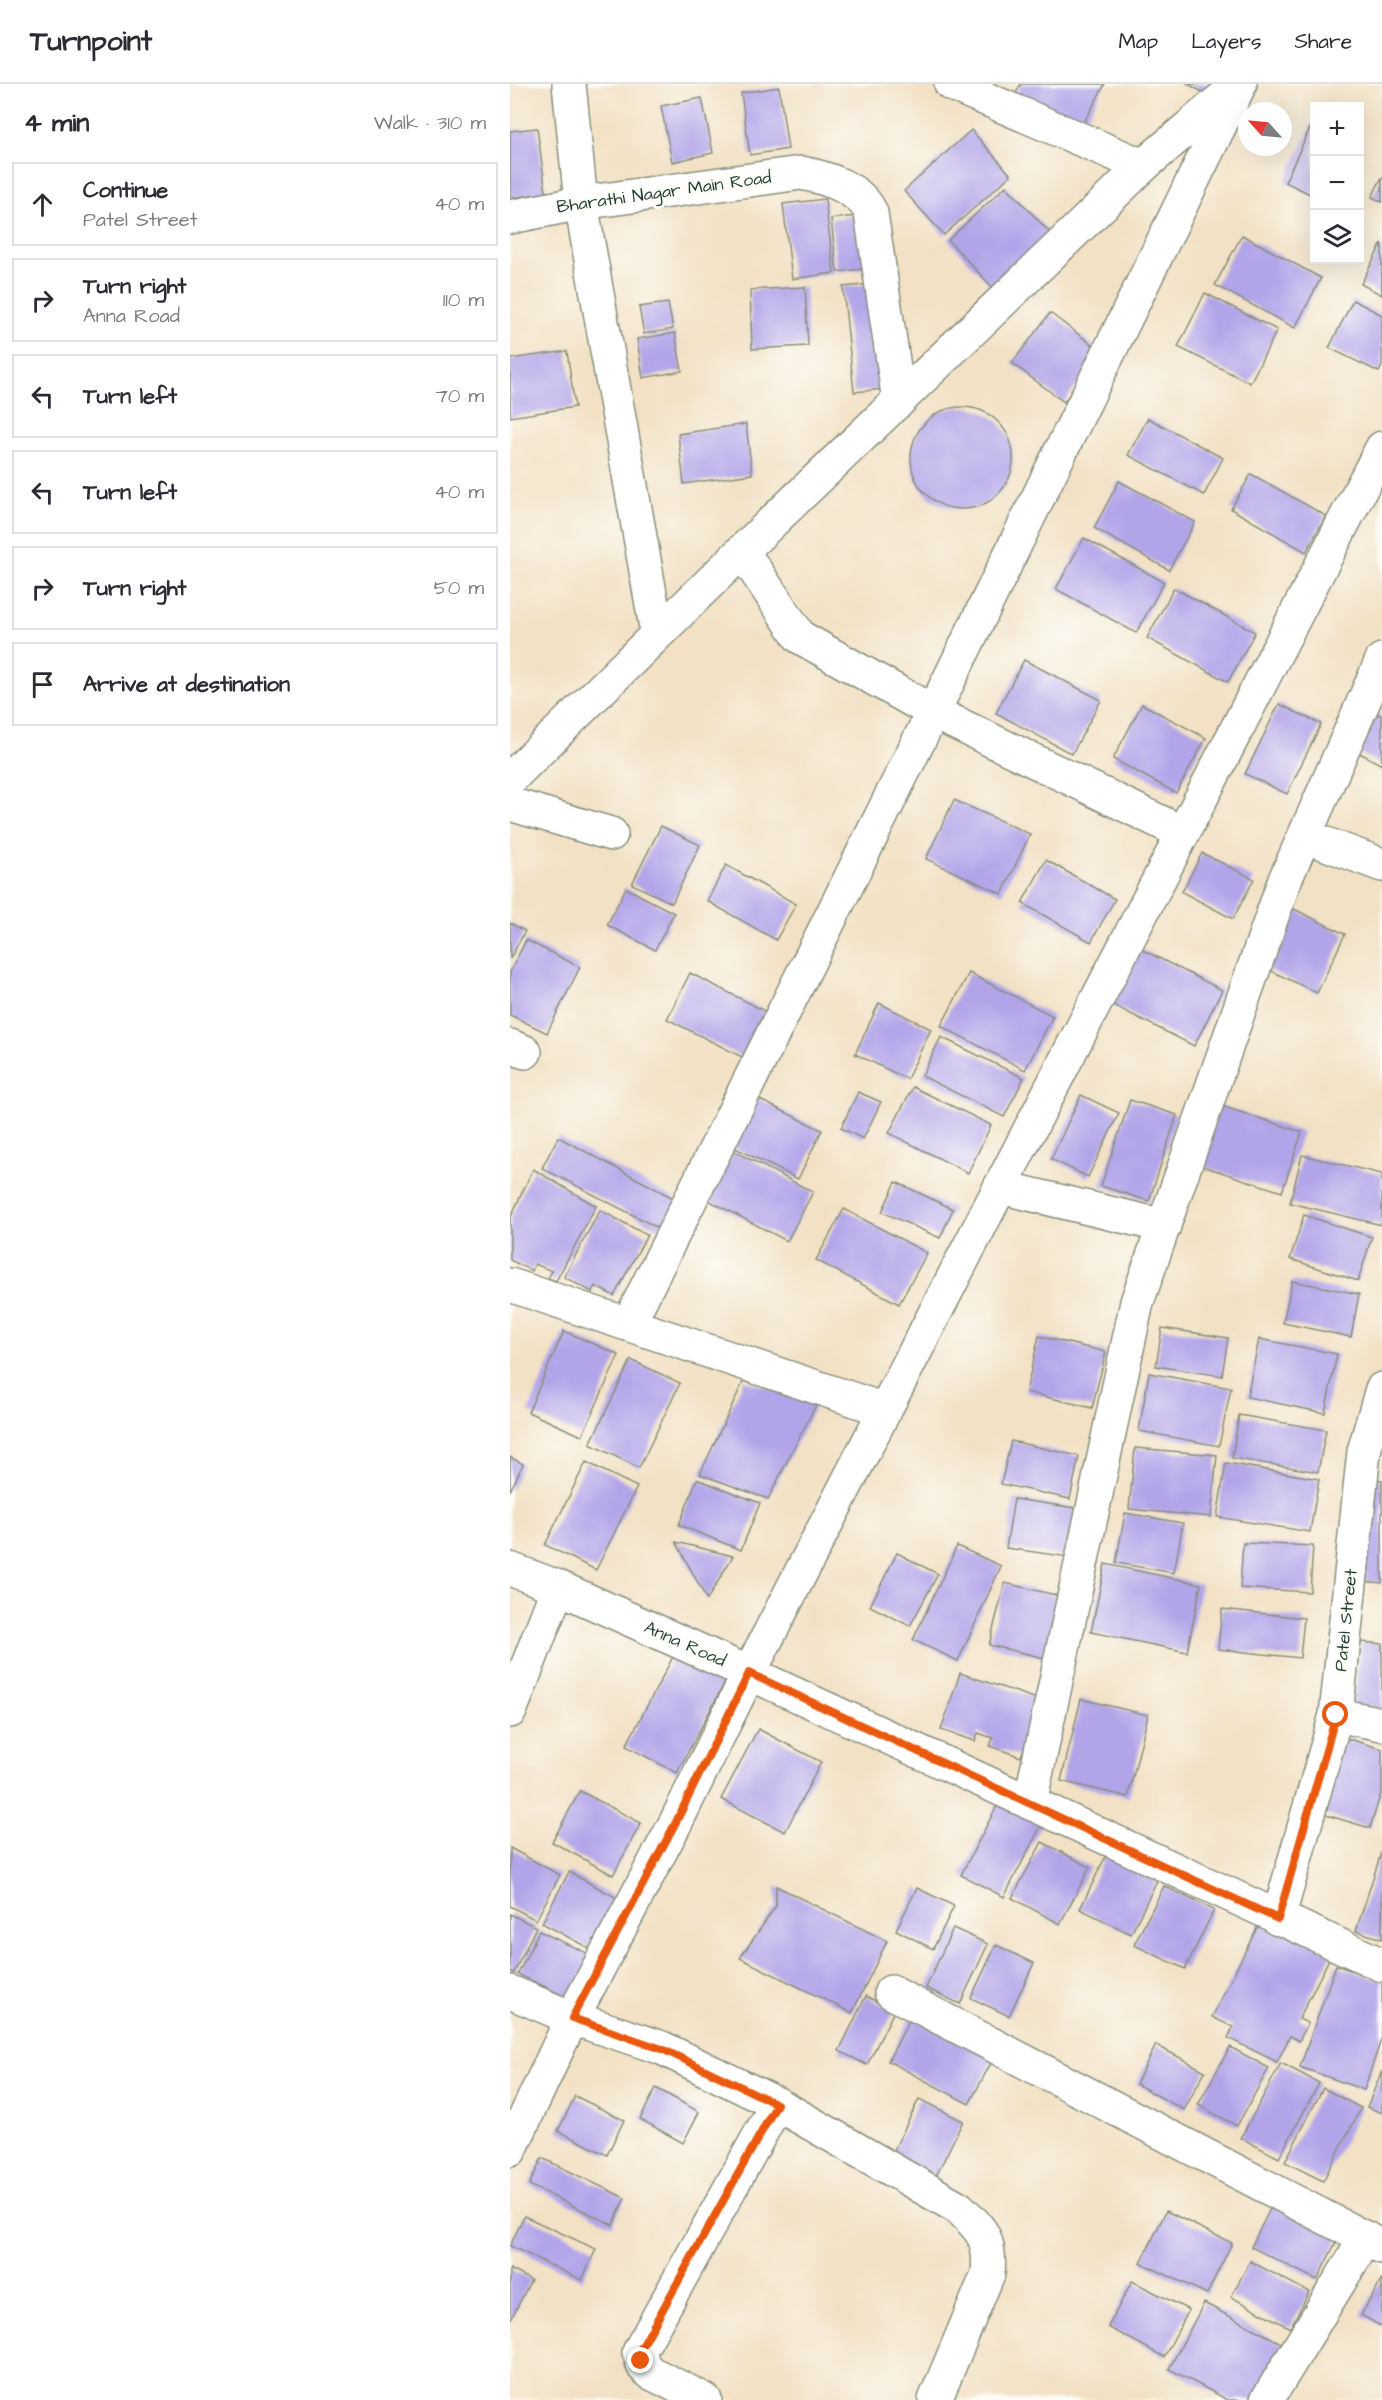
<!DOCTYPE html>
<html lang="en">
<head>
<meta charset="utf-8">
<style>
	body { margin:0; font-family:"Architects Daughter",sans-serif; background:#f7f7f7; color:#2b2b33 }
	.controls { position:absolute; right:18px; top:18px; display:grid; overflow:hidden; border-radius:0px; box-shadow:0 6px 24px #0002 }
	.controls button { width:54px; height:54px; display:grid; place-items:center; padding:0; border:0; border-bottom:2px solid #e1e1e2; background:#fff; color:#2b2b33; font:30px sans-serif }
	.compass { position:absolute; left:728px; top:18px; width:54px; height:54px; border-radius:50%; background:#fff; box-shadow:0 6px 24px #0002; rotate:297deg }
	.stop { position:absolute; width:18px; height:18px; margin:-14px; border:4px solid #ea580c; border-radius:50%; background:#fff }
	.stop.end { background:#ea580c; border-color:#fff; box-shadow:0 2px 6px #0008 }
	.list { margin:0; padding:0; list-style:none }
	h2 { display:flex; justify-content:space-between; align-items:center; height:78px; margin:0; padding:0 24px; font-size:26px }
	h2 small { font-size:20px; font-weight:400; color:#7c7c81 }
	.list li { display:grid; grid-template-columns:39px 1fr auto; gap:18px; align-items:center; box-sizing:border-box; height:84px; margin:0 12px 12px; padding:0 12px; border:2px solid #e1e1e2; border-radius:0px }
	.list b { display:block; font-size:22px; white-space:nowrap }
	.list p { margin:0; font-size:20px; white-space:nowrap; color:#7c7c81 }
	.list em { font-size:20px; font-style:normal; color:#7c7c81 }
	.icon { flex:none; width:33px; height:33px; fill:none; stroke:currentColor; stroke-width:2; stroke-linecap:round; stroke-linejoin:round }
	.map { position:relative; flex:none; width:872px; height:2316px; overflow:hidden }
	header { display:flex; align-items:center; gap:36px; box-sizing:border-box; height:84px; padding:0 30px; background:#fff; border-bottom:2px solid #e1e1e2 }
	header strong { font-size:28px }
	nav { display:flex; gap:33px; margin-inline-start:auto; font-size:21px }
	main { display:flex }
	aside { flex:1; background:#fff }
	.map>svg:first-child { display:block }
	.building { fill:#b1a4e9 }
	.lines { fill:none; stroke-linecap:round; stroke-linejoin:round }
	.minor-casing { stroke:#888f7c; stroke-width:36 }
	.tertiary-casing { stroke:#888f7c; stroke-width:36 }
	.minor { stroke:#fff; stroke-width:33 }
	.tertiary { stroke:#fff; stroke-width:33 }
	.route { stroke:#ea580c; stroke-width:8 }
	.labels { text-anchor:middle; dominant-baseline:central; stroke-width:6; stroke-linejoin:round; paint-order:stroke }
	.street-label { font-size:18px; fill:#1f3d34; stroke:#fdfcf7 }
</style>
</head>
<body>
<header>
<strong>Turnpoint</strong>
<nav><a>Map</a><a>Layers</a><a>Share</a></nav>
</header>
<main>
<aside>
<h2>4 min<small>Walk · 310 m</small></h2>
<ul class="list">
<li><svg class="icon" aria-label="ahead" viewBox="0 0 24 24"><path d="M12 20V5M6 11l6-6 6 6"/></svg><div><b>Continue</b><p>Patel Street</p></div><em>40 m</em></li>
<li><svg class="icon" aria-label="right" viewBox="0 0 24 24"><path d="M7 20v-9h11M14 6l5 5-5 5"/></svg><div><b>Turn right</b><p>Anna Road</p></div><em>110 m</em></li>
<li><svg class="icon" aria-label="left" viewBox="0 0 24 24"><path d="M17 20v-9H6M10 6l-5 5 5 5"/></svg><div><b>Turn left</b></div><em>70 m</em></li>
<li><svg class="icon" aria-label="left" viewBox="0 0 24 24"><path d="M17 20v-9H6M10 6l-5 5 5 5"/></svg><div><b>Turn left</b></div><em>40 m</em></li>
<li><svg class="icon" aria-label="right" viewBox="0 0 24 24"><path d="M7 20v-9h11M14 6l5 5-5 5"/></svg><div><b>Turn right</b></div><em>50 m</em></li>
<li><svg class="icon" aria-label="arrive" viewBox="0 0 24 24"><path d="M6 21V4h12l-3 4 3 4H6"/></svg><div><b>Arrive at destination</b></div></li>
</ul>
</aside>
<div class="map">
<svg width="872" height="2316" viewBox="0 0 872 2316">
	<rect width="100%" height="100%" fill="#fdfcf7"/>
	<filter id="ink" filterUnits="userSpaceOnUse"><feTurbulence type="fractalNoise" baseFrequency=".0167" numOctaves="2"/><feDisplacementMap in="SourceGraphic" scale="12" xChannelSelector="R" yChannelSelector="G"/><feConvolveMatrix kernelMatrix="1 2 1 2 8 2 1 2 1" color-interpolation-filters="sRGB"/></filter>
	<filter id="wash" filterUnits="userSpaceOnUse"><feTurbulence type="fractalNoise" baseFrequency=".008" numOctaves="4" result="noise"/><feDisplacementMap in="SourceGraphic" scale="24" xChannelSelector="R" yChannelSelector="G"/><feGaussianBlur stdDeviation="1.35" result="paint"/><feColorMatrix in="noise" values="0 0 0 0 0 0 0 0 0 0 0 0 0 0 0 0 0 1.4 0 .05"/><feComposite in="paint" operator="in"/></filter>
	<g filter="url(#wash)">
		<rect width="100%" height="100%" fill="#f2e1c4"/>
		<g id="blocks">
			<!-- building -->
			<g class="building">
				<polygon points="511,0 595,0 569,47 505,11"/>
				<polygon points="678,0 716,0 706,16"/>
				<polygon points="269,3 278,65 240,71 231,9"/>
				<polygon points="192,14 203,69 162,78 151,22"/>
				<polygon points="801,42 804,44 804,112 775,98"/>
				<polygon points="27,44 36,109 0,114 0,47"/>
				<polygon points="461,46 501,91 434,151 394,107"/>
				<polygon points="872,93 872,118 862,113"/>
				<polygon points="496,102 541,150 483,204 438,156"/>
				<polygon points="315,115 324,189 282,195 273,120"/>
				<polygon points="355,131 361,184 327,188 321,135"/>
				<polygon points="732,151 811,194 785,244 705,201"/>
				<polygon points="872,159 872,211 851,200"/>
				<polygon points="363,200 374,305 344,308 333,203"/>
				<polygon points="295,203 298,262 242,265 240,206"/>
				<polygon points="695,209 767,246 740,299 668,263"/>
				<polygon points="843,216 872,231 872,282 869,288 819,264"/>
				<polygon points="158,219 163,245 134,250 129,223"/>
				<polygon points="540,229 592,268 554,318 502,279"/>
				<polygon points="165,249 172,287 133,294 127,255"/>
				<polygon points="57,267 65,323 0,333 0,275"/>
				<circle cx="452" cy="374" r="51"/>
				<polygon points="638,334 713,374 694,411 618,371"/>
				<polygon points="236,340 242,390 174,400 168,350"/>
				<polygon points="741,390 816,432 796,468 721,425"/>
				<polygon points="609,397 685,438 659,486 584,444"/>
				<polygon points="574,454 654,498 626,549 546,505"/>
				<polygon points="664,504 745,548 718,598 637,554"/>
				<polygon points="514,576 591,616 562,670 486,629"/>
				<polygon points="632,620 696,654 666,709 603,675"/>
				<polygon points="769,620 811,640 777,710 735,690"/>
				<polygon points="864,628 872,632 872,681 844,666"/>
				<polygon points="444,716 520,750 492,810 416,775"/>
				<polygon points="151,742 190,761 162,819 122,800"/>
				<polygon points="692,769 744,795 723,835 672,808"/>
				<polygon points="536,776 605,815 581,858 512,819"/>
				<polygon points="216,781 286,820 266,856 197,817"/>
				<polygon points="116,804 164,829 145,866 97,841"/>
				<polygon points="780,823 835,850 807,909 751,882"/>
				<polygon points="0,839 15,847 0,875"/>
				<polygon points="16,856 70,883 37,949 0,931 0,888"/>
				<polygon points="629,864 712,906 684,962 601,920"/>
				<polygon points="180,889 255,927 232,973 157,935"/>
				<polygon points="459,889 543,932 515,986 431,942"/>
				<polygon points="369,919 421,945 397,995 345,970"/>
				<polygon points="431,953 514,994 494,1033 412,992"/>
				<polygon points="403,1003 481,1041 458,1089 379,1049"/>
				<polygon points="348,1008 371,1018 353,1055 331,1044"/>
				<polygon points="571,1011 609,1029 578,1093 541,1075"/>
				<polygon points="246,1014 312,1046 288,1095 223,1063"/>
				<polygon points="620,1016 667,1031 639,1117 591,1102"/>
				<polygon points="702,1019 792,1048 772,1108 683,1079"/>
				<polygon points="48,1053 167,1116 152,1146 32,1084"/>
				<polygon points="224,1067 303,1108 277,1157 198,1116"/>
				<polygon points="792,1071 872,1090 872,1141 780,1119"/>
				<polygon points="23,1085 86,1122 46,1197 38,1194 42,1187 25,1180 22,1187 0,1176 0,1135"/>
				<polygon points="386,1098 443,1125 430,1154 372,1128"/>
				<polygon points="334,1125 417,1169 389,1220 306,1176"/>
				<polygon points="90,1126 137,1151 104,1212 85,1202 82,1208 54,1193"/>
				<polygon points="794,1131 862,1153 848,1197 780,1175"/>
				<polygon points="782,1197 849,1210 841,1253 773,1239"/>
				<polygon points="652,1244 718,1254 712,1292 646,1282"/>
				<polygon points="54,1247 109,1271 72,1352 18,1328"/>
				<polygon points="529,1252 596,1268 582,1324 516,1308"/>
				<polygon points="749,1255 827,1270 815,1329 737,1313"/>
				<polygon points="121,1276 170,1299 129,1384 80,1360"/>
				<polygon points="639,1289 721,1304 709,1362 629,1347"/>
				<polygon points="234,1296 307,1319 258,1415 190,1390"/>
				<polygon points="729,1331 816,1346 808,1388 722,1374"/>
				<polygon points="501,1357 569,1372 560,1415 491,1400"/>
				<polygon points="625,1364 707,1371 701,1433 619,1425"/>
				<polygon points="0,1373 13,1380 0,1407"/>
				<polygon points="76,1378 127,1403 86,1486 35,1461"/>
				<polygon points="716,1379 809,1395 800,1448 707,1433"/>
				<polygon points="187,1395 250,1419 231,1466 169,1441"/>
				<polygon points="860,1395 872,1396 872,1499 852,1497"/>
				<polygon points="504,1415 566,1424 559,1473 496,1464"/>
				<polygon points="615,1429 673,1439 664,1489 606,1479"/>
				<polygon points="166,1458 223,1472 197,1516"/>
				<polygon points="733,1459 803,1462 800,1508 730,1504"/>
				<polygon points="447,1462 491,1482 448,1577 403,1556"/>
				<polygon points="387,1469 428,1490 400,1542 360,1522"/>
				<polygon points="595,1480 691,1500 677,1568 581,1548"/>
				<polygon points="495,1499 550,1512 535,1574 479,1561"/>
				<polygon points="712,1525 794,1534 790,1574 708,1565"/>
				<polygon points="851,1558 872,1560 872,1624 843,1621"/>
				<polygon points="166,1567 217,1594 167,1689 116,1662"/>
				<polygon points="450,1589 530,1616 511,1673 480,1662 483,1654 468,1649 465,1657 431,1646"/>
				<polygon points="571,1615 638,1631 618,1713 551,1697"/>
				<polygon points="248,1645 311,1678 275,1748 211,1715"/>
				<polygon points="829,1652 872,1665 872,1706 860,1744 806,1728"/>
				<polygon points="70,1707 131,1739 103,1791 42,1758"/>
				<polygon points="490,1716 533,1738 494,1813 451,1791"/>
				<polygon points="532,1758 580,1783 550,1840 502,1814"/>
				<polygon points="600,1763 651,1788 621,1850 570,1825"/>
				<polygon points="0,1764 50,1791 26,1836 0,1822"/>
				<polygon points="872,1766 872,1855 846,1847"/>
				<polygon points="59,1788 109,1815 82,1866 32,1839"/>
				<polygon points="266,1802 377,1857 342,1929 230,1874 266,1822"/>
				<polygon points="654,1802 704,1826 675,1885 624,1861"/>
				<polygon points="407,1804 444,1822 423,1865 386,1846"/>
				<polygon points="0,1830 26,1843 4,1889 0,1887"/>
				<polygon points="752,1834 822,1869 789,1935 798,1939 789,1957 780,1952 767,1978 718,1954 723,1943 702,1933"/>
				<polygon points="443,1844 478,1860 450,1920 416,1904"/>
				<polygon points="29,1847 81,1871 60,1915 8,1890"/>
				<polygon points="486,1861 524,1879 499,1932 461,1914"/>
				<polygon points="826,1881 872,1897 872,1953 854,2006 790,1983"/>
				<polygon points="356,1912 384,1927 357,1981 329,1967"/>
				<polygon points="406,1923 488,1966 459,2020 378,1977"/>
				<polygon points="646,1961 695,1987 674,2026 626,2000"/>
				<polygon points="720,1963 759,1984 727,2042 688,2021"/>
				<polygon points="771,1979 809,1999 769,2074 731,2054"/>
				<polygon points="872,1987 872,2029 857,2023"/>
				<polygon points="146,2004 189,2028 173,2059 130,2035"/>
				<polygon points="813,2004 851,2024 813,2097 775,2078"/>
				<polygon points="65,2012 114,2036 97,2071 48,2047"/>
				<polygon points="409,2015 453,2037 426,2092 382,2070"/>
				<polygon points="32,2074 115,2114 103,2141 19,2101"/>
				<polygon points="766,2113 832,2146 807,2196 741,2163"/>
				<polygon points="656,2127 722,2159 697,2210 631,2179"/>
				<polygon points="14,2132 86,2165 72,2196 0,2162"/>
				<polygon points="740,2177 799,2208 780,2244 721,2213"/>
				<polygon points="0,2185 21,2196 0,2237"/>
				<polygon points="872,2195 872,2243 851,2231"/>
				<polygon points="622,2197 679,2226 654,2273 598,2243"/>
				<polygon points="694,2219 781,2264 754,2316 718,2316 659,2285"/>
			</g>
		</g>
	</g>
	<g filter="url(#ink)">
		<use href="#blocks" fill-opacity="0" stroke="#888f7c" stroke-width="1.5"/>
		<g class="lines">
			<!-- minor casing -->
			<g class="minor-casing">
				<g id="minor">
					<polyline points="59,0 71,119 147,549"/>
					<polyline points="633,82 721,7"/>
					<path d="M0 133 71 119 291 89C314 93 351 104 361 129L389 317"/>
					<polyline points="232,467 290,553 423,628 673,749"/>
					<polyline points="0,695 232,467 633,82 441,0"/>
					<polyline points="0,720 101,750"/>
					<polyline points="795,752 872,781"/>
					<polyline points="0,962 15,968"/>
					<polyline points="490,1103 654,1142"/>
					<polyline points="0,1201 375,1326"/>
					<polyline points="119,1239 438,598 730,0"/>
					<polyline points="0,1627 48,1503"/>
					<polyline points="826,1631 872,1640"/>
					<polyline points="520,1719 627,1218 774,798 872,576"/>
					<polyline points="768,1835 826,1631 854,1367 872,1305"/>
					<path d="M0 1908 62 1934 152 1964 267 2020 449 2124C473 2147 481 2155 478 2190L425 2316"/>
					<polyline points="381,1908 872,2163"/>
					<polyline points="0,2066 62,1934 166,1738 239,1589 872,364"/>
					<polyline points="195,2316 141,2289 134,2283 129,2268 267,2020"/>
					<polyline points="757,2316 856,2154"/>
				</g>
			</g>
			<!-- tertiary casing -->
			<g class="tertiary-casing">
				<polyline id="tertiary" points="0,1485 48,1503 239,1589 872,1881"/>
			</g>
			<!-- minor -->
			<use href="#minor" class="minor"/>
			<!-- tertiary -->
			<use href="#tertiary" class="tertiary"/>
		</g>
	</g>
	<g class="lines" filter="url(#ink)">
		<!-- route -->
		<polyline class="route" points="131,2277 129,2268 267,2020 152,1965 62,1934 166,1738 239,1589 768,1835 826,1631"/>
	</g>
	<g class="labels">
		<!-- street labels -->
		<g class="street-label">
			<text transform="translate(154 108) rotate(-8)">Bharathi Nagar Main Road</text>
			<text transform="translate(836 1536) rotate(-84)">Patel Street</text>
			<text transform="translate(175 1560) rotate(24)">Anna Road</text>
		</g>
	</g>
</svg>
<div class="controls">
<button>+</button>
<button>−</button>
<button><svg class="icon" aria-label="layers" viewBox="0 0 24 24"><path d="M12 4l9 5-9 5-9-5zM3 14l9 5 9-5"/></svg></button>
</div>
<svg class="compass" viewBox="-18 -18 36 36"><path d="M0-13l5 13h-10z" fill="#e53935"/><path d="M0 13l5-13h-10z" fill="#7c7c81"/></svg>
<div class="stop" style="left:826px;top:1631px"></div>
<div class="stop end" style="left:131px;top:2277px"></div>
</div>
</main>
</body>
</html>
